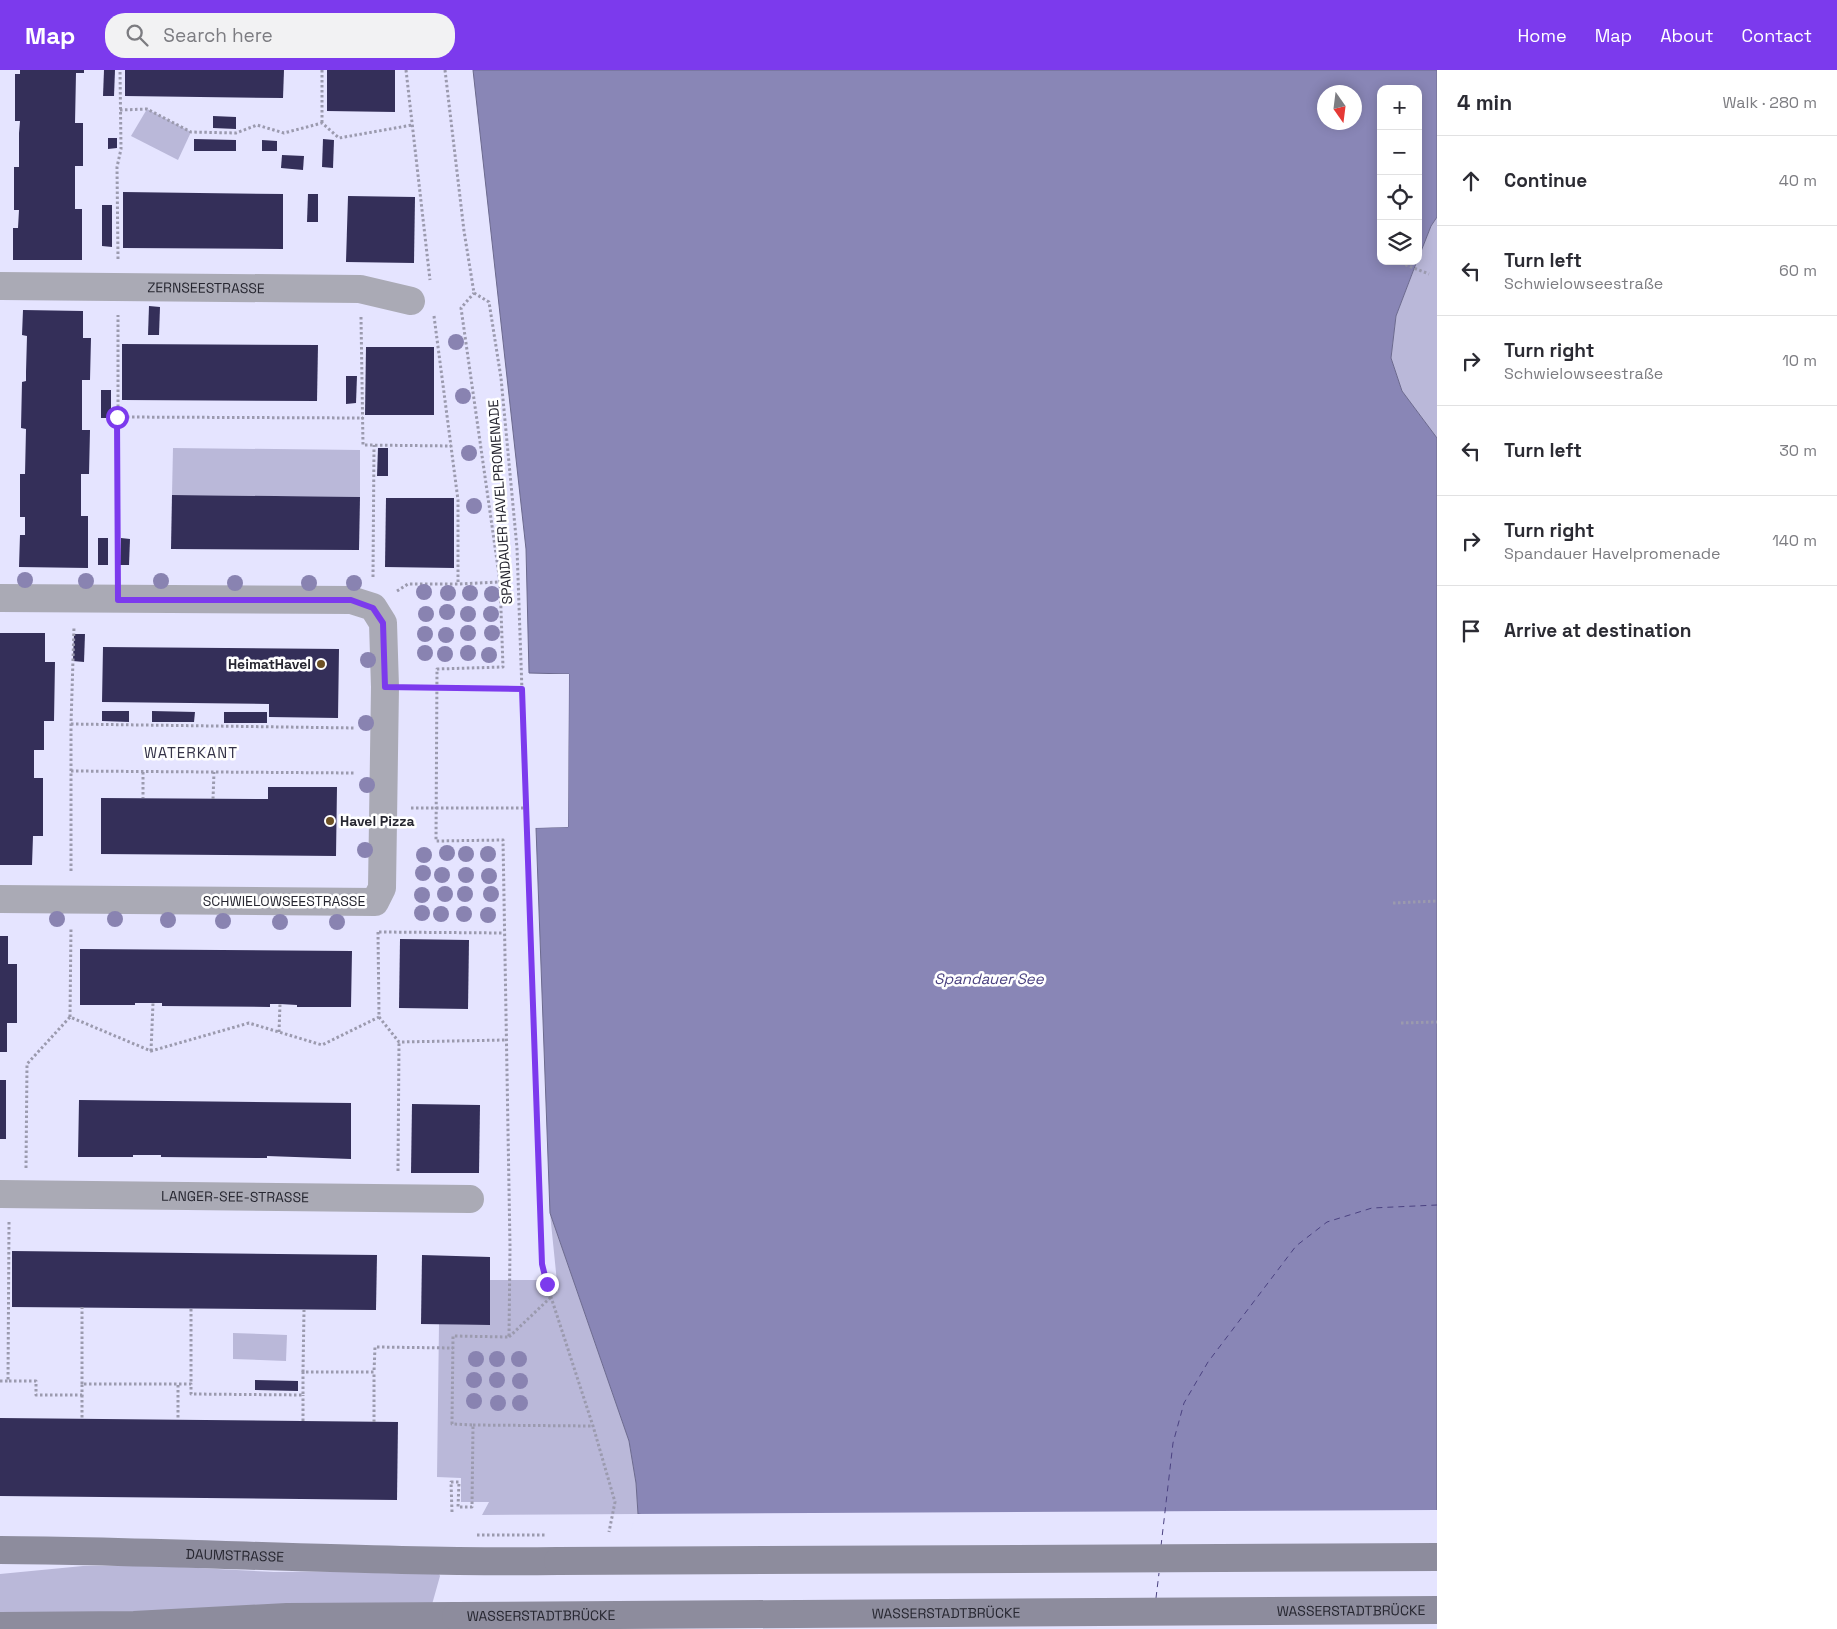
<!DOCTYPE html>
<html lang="en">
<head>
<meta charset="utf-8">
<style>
	body { margin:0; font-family:"Space Grotesk",sans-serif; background:#f2f2f3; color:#2b2b33 }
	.controls { position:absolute; right:15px; top:15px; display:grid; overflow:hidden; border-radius:10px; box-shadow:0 2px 12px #0003 }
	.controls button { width:45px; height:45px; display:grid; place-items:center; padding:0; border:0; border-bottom:1px solid #e1e1e2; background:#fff; color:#2b2b33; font:25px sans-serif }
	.compass { position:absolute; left:1317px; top:15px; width:45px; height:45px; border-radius:50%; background:#fff; box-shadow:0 2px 12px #0003; rotate:166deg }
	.stop { position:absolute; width:15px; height:15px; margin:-11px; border:4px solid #7c3aed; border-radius:50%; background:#fff }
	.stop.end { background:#7c3aed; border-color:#fff; box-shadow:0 1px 5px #0008 }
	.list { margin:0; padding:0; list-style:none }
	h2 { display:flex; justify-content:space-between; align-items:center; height:65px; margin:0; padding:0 20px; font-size:21px }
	h2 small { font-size:16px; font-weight:400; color:#7c7c81 }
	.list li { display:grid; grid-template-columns:32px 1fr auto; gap:15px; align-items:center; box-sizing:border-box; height:90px; padding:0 20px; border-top:1px solid #e1e1e2 }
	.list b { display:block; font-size:19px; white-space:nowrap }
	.list p { margin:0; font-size:16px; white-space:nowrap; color:#7c7c81 }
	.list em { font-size:16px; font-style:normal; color:#7c7c81 }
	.icon { flex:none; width:28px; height:28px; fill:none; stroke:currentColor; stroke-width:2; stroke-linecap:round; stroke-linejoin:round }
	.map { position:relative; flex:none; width:1437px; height:1559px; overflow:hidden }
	header { display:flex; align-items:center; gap:30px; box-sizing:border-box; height:70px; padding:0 25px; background:#7c3aed; color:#fff }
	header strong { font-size:24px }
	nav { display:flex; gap:28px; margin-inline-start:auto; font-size:18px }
	.search { width:350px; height:45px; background:#f2f2f3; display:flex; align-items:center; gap:12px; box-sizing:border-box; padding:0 18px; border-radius:20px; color:#7c7c81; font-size:19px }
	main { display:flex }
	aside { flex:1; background:#fff }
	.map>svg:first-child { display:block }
	.green { fill:#bab8d9 }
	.water { fill:#8986b6; stroke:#6c6a8e; fill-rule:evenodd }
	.pier { fill:#e5e4ff }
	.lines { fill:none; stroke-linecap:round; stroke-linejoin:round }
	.ferry { stroke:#4b4281; stroke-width:1; stroke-dasharray:6 5; stroke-linecap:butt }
	.building { fill:#342f59 }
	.path { stroke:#9b9aae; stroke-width:3; stroke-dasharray:2.5 2.5; stroke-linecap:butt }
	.minor { stroke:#aaaab5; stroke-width:28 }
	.secondary { stroke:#8d8c9d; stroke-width:28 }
	.path-bridge { stroke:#9b9aae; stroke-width:3; stroke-dasharray:2.5 2.5; stroke-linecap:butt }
	.secondary-bridge { stroke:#8d8c9d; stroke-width:28 }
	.tree { fill:#8983b1 }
	.route { stroke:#7c3aed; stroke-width:6 }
	.poi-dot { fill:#6d5124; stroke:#fff; stroke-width:2 }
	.labels { text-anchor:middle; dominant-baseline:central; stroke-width:5; stroke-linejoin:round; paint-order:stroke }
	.street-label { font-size:14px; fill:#272731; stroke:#fff }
	.poi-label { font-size:14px; font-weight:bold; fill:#272731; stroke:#fff; text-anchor:end }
	.neighbourhood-label { font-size:15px; letter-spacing:1px; fill:#353348; stroke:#fff }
	.water-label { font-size:15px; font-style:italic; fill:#4b4281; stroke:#fff }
</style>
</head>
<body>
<header>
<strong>Map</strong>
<div class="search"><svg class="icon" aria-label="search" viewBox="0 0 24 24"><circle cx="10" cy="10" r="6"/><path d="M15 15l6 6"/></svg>Search here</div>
<nav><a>Home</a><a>Map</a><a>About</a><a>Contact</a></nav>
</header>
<main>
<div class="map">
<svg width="1437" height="1559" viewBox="0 0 1437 1559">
	<rect width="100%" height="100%" fill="#e5e4ff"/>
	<!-- green -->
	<g class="green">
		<polygon points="147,39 191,62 178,90 131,66"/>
		<polygon points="1437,147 1437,368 1402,321 1391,288 1396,246 1431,156"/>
		<polygon points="173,378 360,380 360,427 172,425"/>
		<polygon points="550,1143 629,1371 636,1413 638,1444 482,1445 489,1432 461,1432 461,1408 437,1407 439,1254 490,1255 490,1210 543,1210 558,1222"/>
		<polygon points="233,1263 287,1265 286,1291 233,1289"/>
		<polygon points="83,1496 159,1496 274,1502 438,1501 440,1506 431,1538 0,1547 0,1504"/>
	</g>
	<!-- water -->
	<path class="water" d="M473 0H1437V147L1431 156 1418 189V19H1381V191H1417L1396 246 1391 288 1402 321 1437 368V1559L638 1444 636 1413 629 1371 550 1143 536 758 568 757 569 604 529 603 526 479ZM1324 22H1354V52H1324Z"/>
	<!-- pier -->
	<g class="pier">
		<polygon points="527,604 569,604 568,757 533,758 535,756 565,755 566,606 529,606"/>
		<polygon points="1437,1440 1437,1559 611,1559 635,1444"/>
	</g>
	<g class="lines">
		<!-- ferry -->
		<g class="ferry">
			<polyline points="1161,1476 1173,1373 1184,1333 1208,1292 1296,1176 1327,1152 1372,1138 1437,1135"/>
			<polyline points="1156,1528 1159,1503"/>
		</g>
	</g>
	<!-- building -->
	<g class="building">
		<polygon points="20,0 84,0 84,3 76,3 75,53 83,53 83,96 75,96 75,139 82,139 82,190 13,190 13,158 18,158 19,140 14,140 14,97 19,97 19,63 20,51 15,51 15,4 20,4"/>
		<polygon points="104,0 115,0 114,26 103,26"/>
		<polygon points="125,0 284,0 283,28 125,26"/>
		<polygon points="327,0 395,0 395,42 327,41"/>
		<polygon points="213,46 236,47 236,59 213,58"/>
		<polygon points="108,68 117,68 117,78 108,79"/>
		<polygon points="194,69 236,70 236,81 194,81"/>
		<polygon points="323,69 334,70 333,98 322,97"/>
		<polygon points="262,70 277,71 277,81 262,81"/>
		<polygon points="282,85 304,86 303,100 281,98"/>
		<polygon points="123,122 283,124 283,179 123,178"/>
		<polygon points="308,124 318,124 318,152 307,152"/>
		<polygon points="348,126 415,127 414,193 346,192"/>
		<polygon points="102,135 112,135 112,177 102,176"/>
		<polygon points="149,236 160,237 159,265 148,265"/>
		<polygon points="23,240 83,241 83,268 91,268 90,310 82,310 82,360 90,360 89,404 81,404 81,446 88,446 88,498 19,497 20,465 25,465 25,447 20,447 20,404 25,404 26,359 21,358 22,312 26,311 26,302 27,266 22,265"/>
		<polygon points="122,274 318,275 317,331 122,330"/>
		<polygon points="366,277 434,277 434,345 365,345"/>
		<polygon points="346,306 357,306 356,333 346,334"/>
		<rect x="101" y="320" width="10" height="28"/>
		<polygon points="378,378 388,378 388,406 377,406"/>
		<polygon points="172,425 360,427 359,480 171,479"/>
		<polygon points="386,428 454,428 454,498 385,497"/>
		<rect x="98" y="468" width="10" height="27"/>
		<polygon points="121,468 130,469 129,495 120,495"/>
		<polygon points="0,563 45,563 45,592 55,592 54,651 44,651 44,680 34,680 34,708 43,708 43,766 33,766 32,795 0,795"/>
		<polygon points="74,564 85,564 84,592 73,591"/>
		<polygon points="103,577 339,579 338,648 269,647 269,634 102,632"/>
		<polygon points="102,641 129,641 129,652 102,651"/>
		<polygon points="152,641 195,642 194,652 152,652"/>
		<rect x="224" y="642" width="43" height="11"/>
		<polygon points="268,717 337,717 336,786 101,784 101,728 268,729"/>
		<polygon points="0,866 8,866 8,894 17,894 17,953 7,953 7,982 0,982"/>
		<polygon points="400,869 469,870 468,939 399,938"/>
		<polygon points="80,879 352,881 351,937 297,937 297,935 280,934 270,934 270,937 162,936 162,933 135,933 135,935 80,935"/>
		<rect x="0" y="1010" width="6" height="59"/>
		<polygon points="79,1030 351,1033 351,1089 267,1086 267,1088 161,1087 161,1085 133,1085 133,1087 78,1087"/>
		<polygon points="412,1034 480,1035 479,1103 411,1103"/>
		<polygon points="12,1181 377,1185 376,1240 12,1237"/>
		<polygon points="422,1185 490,1187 490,1255 421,1254"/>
		<polygon points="255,1310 298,1311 298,1321 255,1320"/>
		<polygon points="0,1348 398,1352 397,1430 0,1426"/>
	</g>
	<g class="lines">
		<!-- path -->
		<g class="path">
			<polyline points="322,0 322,53"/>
			<polyline points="406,0 430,210"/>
			<polyline points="445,0 464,161 474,223 489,232 501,308 517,478 542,1194 551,1227 593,1356 615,1432 609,1462"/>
			<polyline points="120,40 147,39 191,62 236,63 257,55 284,63 322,53 339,68 412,55"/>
			<polyline points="118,189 117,97 121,79 120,0"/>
			<polyline points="1396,191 1429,204"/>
			<polyline points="434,246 458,430 458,514"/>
			<polyline points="361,247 363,375 451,376"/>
			<polyline points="117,347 363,348"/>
			<polyline points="118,502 118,245"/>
			<polyline points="373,507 374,375"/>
			<polyline points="397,521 408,514 458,514 500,512 461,238 474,223"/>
			<polyline points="413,618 522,619"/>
			<polyline points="71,654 355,658"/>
			<polyline points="71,701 355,703"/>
			<polyline points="143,702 143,728"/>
			<polyline points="213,729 214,702"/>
			<polyline points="411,738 526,738"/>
			<polyline points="71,801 71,654 74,557"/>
			<polyline points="1393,833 1437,831"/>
			<polyline points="378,862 379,947 399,972 506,970"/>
			<polyline points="379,862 504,863"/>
			<polyline points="70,947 71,857"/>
			<polyline points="1401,953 1437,952"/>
			<polyline points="279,962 280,934"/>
			<polyline points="151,981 153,933"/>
			<polyline points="26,1098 27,994 70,947 151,981 249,953 322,975 379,947"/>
			<polyline points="398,1101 399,972"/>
			<polyline points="9,1152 8,1311 36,1311 36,1325 82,1325 82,1314 191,1314 191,1324 303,1325 303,1302 374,1302 375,1277 453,1278"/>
			<polyline points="191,1239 191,1314"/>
			<polyline points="509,1267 551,1227"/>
			<polyline points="303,1302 304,1240"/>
			<polyline points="0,1311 8,1311"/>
			<polyline points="82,1314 82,1237"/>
			<polyline points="178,1315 178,1350"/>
			<polyline points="82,1325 82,1349"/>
			<polyline points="303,1351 303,1325"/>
			<polyline points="374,1352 374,1302"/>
			<polyline points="473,1355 593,1356"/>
			<polyline points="452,1442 451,1412 459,1412 458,1437 472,1437 473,1355 452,1354 453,1266 509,1267 510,1177 503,770 436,771 437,599 503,597 500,512"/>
		</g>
		<!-- minor -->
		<g class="minor">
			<path id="s1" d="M0 216 360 219 411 231"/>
			<polyline points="0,528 351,530 373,537 383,553 385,617 382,818 375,832 0,829"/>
			<path id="s2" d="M0 1124 470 1129"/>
		</g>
		<!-- secondary -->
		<g class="secondary">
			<path id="s3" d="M0 1480C186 1481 372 1493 558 1491"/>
			<polyline points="0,1556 134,1555 287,1547 456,1546"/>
		</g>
		<!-- path-bridge -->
		<polyline class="path-bridge" points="477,1465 546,1465"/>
		<!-- secondary-bridge -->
		<g class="secondary-bridge">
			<polyline points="558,1491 1437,1487"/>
			<path id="s4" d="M456 1546 1437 1540"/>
		</g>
	</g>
	<!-- trees -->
	<g class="tree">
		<circle cx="456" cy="272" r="8"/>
		<circle cx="463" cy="326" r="8"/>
		<circle cx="469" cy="383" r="8"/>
		<circle cx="474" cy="436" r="8"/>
		<circle cx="25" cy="510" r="8"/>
		<circle cx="86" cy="511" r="8"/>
		<circle cx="161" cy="511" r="8"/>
		<circle cx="235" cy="513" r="8"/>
		<circle cx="309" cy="513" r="8"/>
		<circle cx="354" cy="513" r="8"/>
		<circle cx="424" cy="522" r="8"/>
		<circle cx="448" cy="523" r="8"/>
		<circle cx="470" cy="523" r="8"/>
		<circle cx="492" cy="524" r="8"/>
		<circle cx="447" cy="542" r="8"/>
		<circle cx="426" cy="544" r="8"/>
		<circle cx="468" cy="544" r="8"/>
		<circle cx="491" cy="544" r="8"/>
		<circle cx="468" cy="563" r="8"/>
		<circle cx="492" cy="563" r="8"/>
		<circle cx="425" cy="564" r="8"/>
		<circle cx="446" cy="565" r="8"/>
		<circle cx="425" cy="583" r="8"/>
		<circle cx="468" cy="583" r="8"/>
		<circle cx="445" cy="584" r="8"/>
		<circle cx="489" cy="585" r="8"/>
		<circle cx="368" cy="590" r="8"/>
		<circle cx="366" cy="653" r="8"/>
		<circle cx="367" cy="715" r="8"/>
		<circle cx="365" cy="780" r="8"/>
		<circle cx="447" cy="783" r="8"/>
		<circle cx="466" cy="784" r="8"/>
		<circle cx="488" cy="784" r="8"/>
		<circle cx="424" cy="785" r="8"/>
		<circle cx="423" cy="803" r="8"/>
		<circle cx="442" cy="805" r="8"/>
		<circle cx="466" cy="805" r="8"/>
		<circle cx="489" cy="806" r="8"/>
		<circle cx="445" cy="824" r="8"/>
		<circle cx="465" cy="824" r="8"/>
		<circle cx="491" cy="824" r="8"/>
		<circle cx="422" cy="825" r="8"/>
		<circle cx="422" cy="843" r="8"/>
		<circle cx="441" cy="844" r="8"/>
		<circle cx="464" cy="844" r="8"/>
		<circle cx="488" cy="845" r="8"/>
		<circle cx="57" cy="849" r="8"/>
		<circle cx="115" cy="849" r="8"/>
		<circle cx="168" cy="850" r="8"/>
		<circle cx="223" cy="851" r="8"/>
		<circle cx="280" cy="852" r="8"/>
		<circle cx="337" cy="852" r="8"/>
		<circle cx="476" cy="1289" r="8"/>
		<circle cx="497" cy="1289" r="8"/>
		<circle cx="519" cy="1289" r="8"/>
		<circle cx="474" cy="1310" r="8"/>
		<circle cx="497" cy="1310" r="8"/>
		<circle cx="520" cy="1311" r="8"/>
		<circle cx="474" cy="1331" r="8"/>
		<circle cx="498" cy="1333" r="8"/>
		<circle cx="520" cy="1333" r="8"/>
	</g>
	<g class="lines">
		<!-- route -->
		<polyline class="route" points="117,347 118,530 351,530 373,538 383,553 385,617 522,619 542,1194 547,1214"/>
	</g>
	<!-- markers -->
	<g class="poi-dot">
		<circle cx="321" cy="594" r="5"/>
		<circle cx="330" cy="751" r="5"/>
	</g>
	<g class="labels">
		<!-- street labels -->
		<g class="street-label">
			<text stroke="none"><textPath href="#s1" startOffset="206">ZERNSEESTRASSE</textPath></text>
			<text transform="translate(500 432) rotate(-94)">SPANDAUER HAVELPROMENADE</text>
			<text x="284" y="831">SCHWIELOWSEESTRASSE</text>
			<text stroke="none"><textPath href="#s2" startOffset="235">LANGER-SEE-STRASSE</textPath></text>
			<text stroke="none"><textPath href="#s3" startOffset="235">DAUMSTRASSE</textPath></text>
			<text stroke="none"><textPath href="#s4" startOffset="895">WASSERSTADTBRÜCKE</textPath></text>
			<text stroke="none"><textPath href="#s4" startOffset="490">WASSERSTADTBRÜCKE</textPath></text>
			<text stroke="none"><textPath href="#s4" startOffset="85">WASSERSTADTBRÜCKE</textPath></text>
		</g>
		<!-- poi labels -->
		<g class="poi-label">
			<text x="311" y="594">HeimatHavel</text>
			<text x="340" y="751" text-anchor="start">Havel Pizza</text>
		</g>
		<!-- neighbourhood labels -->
		<g class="neighbourhood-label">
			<text x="191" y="682">WATERKANT</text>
		</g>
		<!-- water labels -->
		<g class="water-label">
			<text x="989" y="908">Spandauer See</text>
		</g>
	</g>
</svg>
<div class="controls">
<button>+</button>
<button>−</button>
<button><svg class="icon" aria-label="locate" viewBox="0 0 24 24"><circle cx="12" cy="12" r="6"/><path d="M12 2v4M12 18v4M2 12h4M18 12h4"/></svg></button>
<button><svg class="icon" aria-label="layers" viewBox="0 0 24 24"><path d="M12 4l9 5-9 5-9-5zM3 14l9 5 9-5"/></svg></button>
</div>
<svg class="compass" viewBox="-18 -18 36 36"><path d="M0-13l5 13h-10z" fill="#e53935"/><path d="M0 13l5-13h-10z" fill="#7c7c81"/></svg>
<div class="stop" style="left:117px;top:347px"></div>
<div class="stop end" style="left:547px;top:1214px"></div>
</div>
<aside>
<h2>4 min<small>Walk · 280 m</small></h2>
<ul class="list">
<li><svg class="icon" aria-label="ahead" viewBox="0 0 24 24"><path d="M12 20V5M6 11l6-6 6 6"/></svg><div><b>Continue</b></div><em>40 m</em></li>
<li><svg class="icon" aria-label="left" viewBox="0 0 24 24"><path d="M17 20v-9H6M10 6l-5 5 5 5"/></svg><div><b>Turn left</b><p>Schwielowseestraße</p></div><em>60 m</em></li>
<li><svg class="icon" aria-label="right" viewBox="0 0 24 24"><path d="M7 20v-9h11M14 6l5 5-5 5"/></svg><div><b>Turn right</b><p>Schwielowseestraße</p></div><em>10 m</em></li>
<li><svg class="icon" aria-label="left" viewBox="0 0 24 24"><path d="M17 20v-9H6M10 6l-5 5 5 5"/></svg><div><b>Turn left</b></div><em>30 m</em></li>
<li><svg class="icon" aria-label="right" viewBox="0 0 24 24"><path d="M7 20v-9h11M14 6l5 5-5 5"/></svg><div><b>Turn right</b><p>Spandauer Havelpromenade</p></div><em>140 m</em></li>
<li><svg class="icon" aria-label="arrive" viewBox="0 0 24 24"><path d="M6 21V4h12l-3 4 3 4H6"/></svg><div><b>Arrive at destination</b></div></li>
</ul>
</aside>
</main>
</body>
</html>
